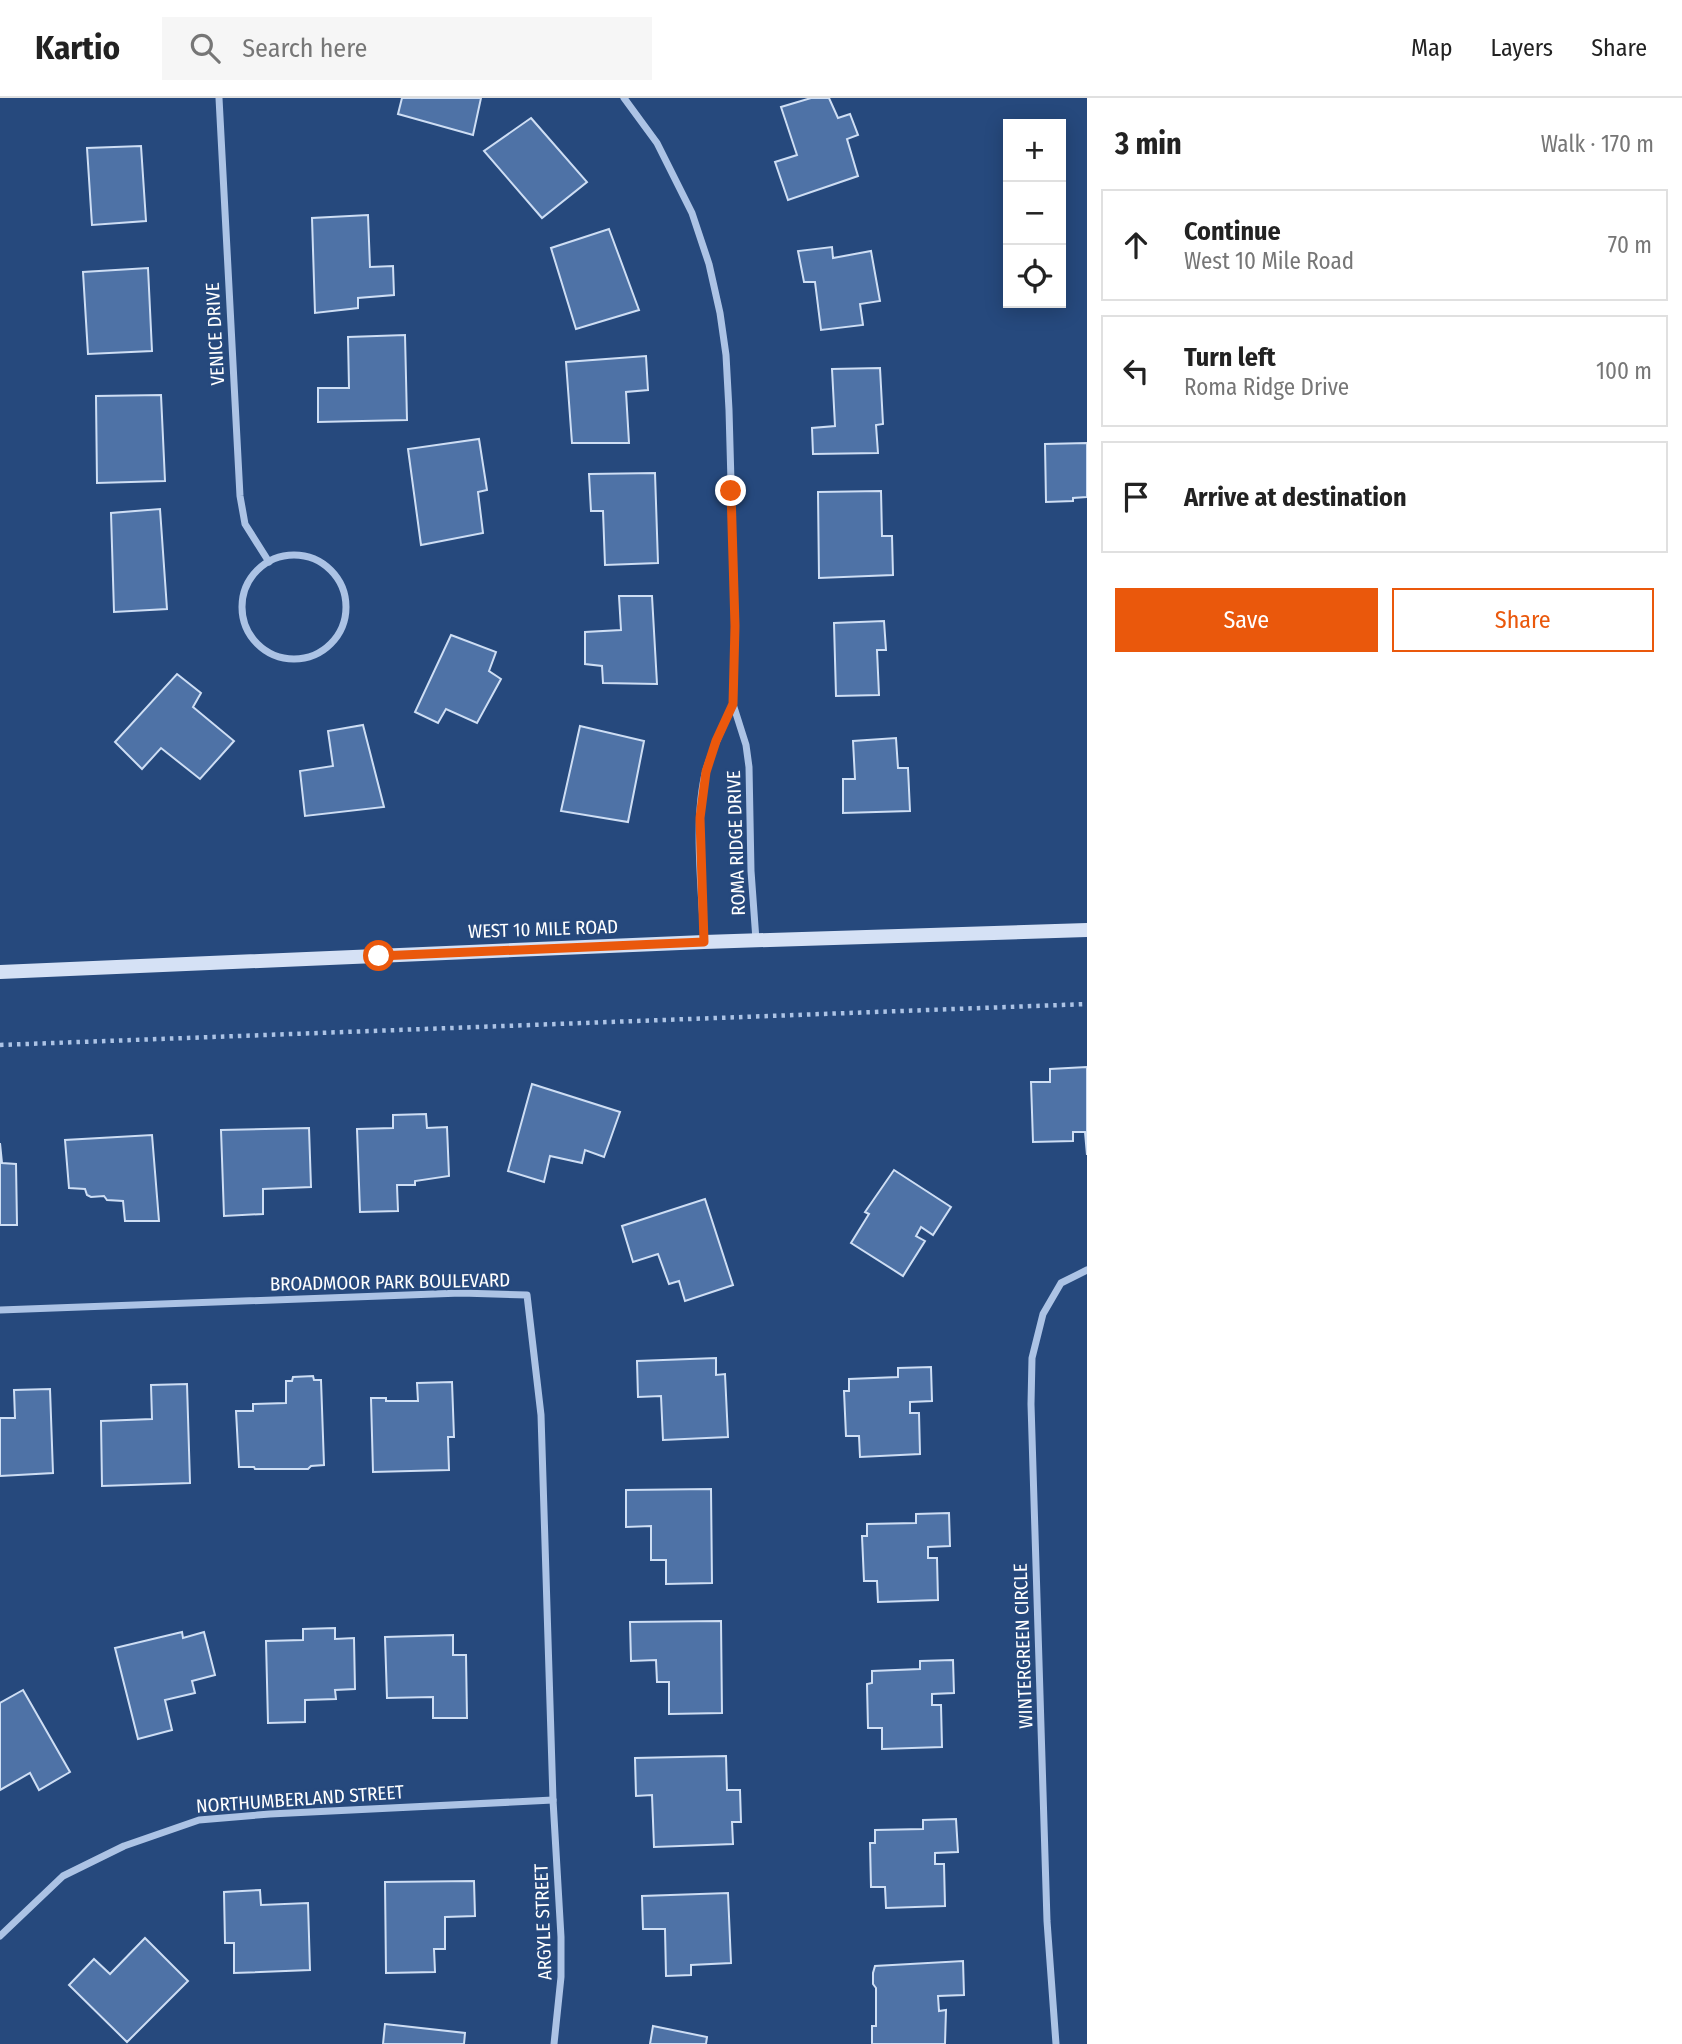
<!DOCTYPE html>
<html lang="en">
<head>
<meta charset="utf-8">
<style>
	body { margin:0; font-family:"Fira Sans Condensed",sans-serif; background:#f6f6f6; color:#222 }
	.controls { position:absolute; right:21px; top:21px; display:grid; overflow:hidden; border-radius:0px; box-shadow:0 4px 18px #0003 }
	.controls button { width:63px; height:63px; display:grid; place-items:center; padding:0; border:0; border-bottom:2px solid #e0e0e0; background:#fff; color:#222; font:35px sans-serif }
	.stop { position:absolute; width:21px; height:21px; margin:-16px; border:5px solid #ea580c; border-radius:50%; background:#fff }
	.stop.end { background:#ea580c; border-color:#fff; box-shadow:0 2px 7px #0008 }
	.list { margin:0; padding:0; list-style:none }
	h2 { display:flex; justify-content:space-between; align-items:center; height:91px; margin:0; padding:0 28px; font-size:30px }
	h2 small { font-size:23px; font-weight:400; color:#767676 }
	.list li { display:grid; grid-template-columns:46px 1fr auto; gap:21px; align-items:center; box-sizing:border-box; height:112px; margin:0 14px 14px; padding:0 14px; border:2px solid #e0e0e0; border-radius:0px }
	.list b { display:block; font-size:26px; white-space:nowrap }
	.list p { margin:0; font-size:23px; white-space:nowrap; color:#767676 }
	.list em { font-size:23px; font-style:normal; color:#767676 }
	.actions { display:flex; gap:14px; padding:21px 28px }
	.actions a { flex:1; padding:16px 0; border:2px solid #ea580c; border-radius:0px; text-align:center; font-size:24px; color:#ea580c }
	.actions .main { background:#ea580c; color:#fff }
	.icon { flex:none; width:38px; height:38px; fill:none; stroke:currentColor; stroke-width:2; stroke-linecap:round; stroke-linejoin:round }
	.map { position:relative; flex:none; width:1087px; height:1946px; overflow:hidden }
	header { display:flex; align-items:center; gap:42px; box-sizing:border-box; height:98px; padding:0 35px; background:#fff; border-bottom:2px solid #e0e0e0 }
	header strong { font-size:33px }
	nav { display:flex; gap:38px; margin-inline-start:auto; font-size:24px }
	.search { width:490px; height:63px; background:#f6f6f6; display:flex; align-items:center; gap:18px; box-sizing:border-box; padding:0 24px; border-radius:0px; color:#767676; font-size:26px }
	main { display:flex }
	aside { flex:1; background:#fff }
	.map>svg:first-child { display:block }
	.building { fill:#4e72a6; stroke:#cedef4; stroke-width:2 }
	.lines { fill:none; stroke-linecap:round; stroke-linejoin:round }
	.path { stroke:#acc3e5; stroke-width:4.5; stroke-dasharray:3.5 5; stroke-linecap:butt }
	.minor { stroke:#acc3e5; stroke-width:7 }
	.secondary { stroke:#d5e1f5; stroke-width:14 }
	.route { stroke:#ea580c; stroke-width:9 }
	.labels { text-anchor:middle; dominant-baseline:central; stroke-width:5; stroke-linejoin:round; paint-order:stroke }
	.street-label { font-size:19px; fill:#fff; stroke:#26497d }
</style>
</head>
<body>
<header>
<strong>Kartio</strong>
<div class="search"><svg class="icon" aria-label="search" viewBox="0 0 24 24"><circle cx="10" cy="10" r="6"/><path d="M15 15l6 6"/></svg>Search here</div>
<nav><a>Map</a><a>Layers</a><a>Share</a></nav>
</header>
<main>
<div class="map">
<svg width="1087" height="1946" viewBox="0 0 1087 1946">
	<rect width="100%" height="100%" fill="#26497d"/>
	<!-- building -->
	<g class="building">
		<polygon points="402,0 481,0 473,37 398,16"/>
		<polygon points="811,0 829,0 838,20 850,16 858,37 847,41 858,78 788,102 775,64 797,57 781,9"/>
		<polygon points="531,20 587,84 542,120 484,53"/>
		<polygon points="141,48 146,123 92,127 87,50"/>
		<polygon points="368,117 370,169 393,168 394,197 358,200 358,210 315,215 312,120"/>
		<polygon points="609,131 639,212 576,231 551,150"/>
		<polygon points="832,149 833,160 871,153 880,203 860,206 863,227 821,232 815,184 804,184 798,153"/>
		<polygon points="148,170 152,253 88,256 83,174"/>
		<polygon points="405,237 407,322 318,324 318,290 349,290 348,239"/>
		<polygon points="646,258 648,292 626,294 629,345 572,345 566,264"/>
		<polygon points="880,270 883,326 876,327 878,355 813,356 812,330 835,328 832,271"/>
		<polygon points="161,297 165,383 97,385 96,298"/>
		<polygon points="479,341 487,392 478,394 483,435 421,447 408,351"/>
		<polygon points="1087,345 1087,399 1073,400 1073,403 1046,404 1045,346"/>
		<polygon points="655,375 658,465 605,467 603,413 591,413 589,376"/>
		<polygon points="881,393 882,438 892,438 893,477 819,480 818,394"/>
		<polygon points="160,411 167,511 114,514 111,415"/>
		<polygon points="619,498 652,498 657,586 603,585 602,568 585,566 585,534 621,532"/>
		<polygon points="884,523 886,552 877,552 879,597 836,598 834,525"/>
		<polygon points="451,537 496,554 489,573 501,581 477,625 446,611 438,625 415,614"/>
		<polygon points="177,576 201,595 193,609 234,643 200,681 161,650 142,671 115,644"/>
		<polygon points="363,627 384,709 305,718 300,673 333,668 328,633"/>
		<polygon points="580,628 644,643 628,724 561,713"/>
		<polygon points="896,640 898,670 908,670 910,713 843,715 843,681 855,681 853,643"/>
		<polygon points="1087,969 1087,1057 1085,1034 1073,1034 1073,1043 1033,1044 1031,984 1050,984 1050,971"/>
		<polygon points="532,986 620,1014 604,1059 585,1052 582,1065 550,1058 544,1084 508,1073"/>
		<polygon points="426,1016 427,1030 447,1029 449,1078 415,1083 415,1087 397,1087 398,1113 360,1114 357,1031 393,1030 393,1017"/>
		<polygon points="309,1030 311,1089 263,1091 263,1116 224,1118 221,1032"/>
		<polygon points="152,1037 159,1123 125,1123 123,1103 107,1102 104,1098 91,1099 87,1097 85,1091 69,1090 65,1042"/>
		<polygon points="0,1045 2,1065 16,1066 17,1127 0,1127"/>
		<polygon points="894,1072 951,1109 933,1137 921,1129 916,1138 925,1143 903,1178 851,1145 869,1116 865,1114"/>
		<polygon points="705,1101 733,1187 685,1203 679,1183 669,1186 658,1156 633,1164 622,1128"/>
		<polygon points="716,1260 716,1277 725,1276 728,1339 663,1342 661,1298 638,1299 637,1263"/>
		<polygon points="931,1269 932,1303 910,1304 910,1315 919,1315 920,1356 860,1359 859,1338 846,1338 844,1293 849,1293 849,1281 898,1279 898,1270"/>
		<polygon points="313,1278 314,1282 321,1282 324,1367 311,1368 308,1371 255,1371 254,1369 239,1369 236,1313 253,1313 253,1306 286,1305 286,1283 292,1283 293,1279"/>
		<polygon points="452,1284 454,1339 448,1339 449,1372 373,1374 371,1300 386,1300 386,1303 418,1303 417,1285"/>
		<polygon points="187,1286 190,1385 102,1388 101,1323 152,1321 151,1287"/>
		<polygon points="50,1291 53,1375 0,1378 0,1320 15,1320 14,1292"/>
		<polygon points="711,1391 712,1485 666,1486 666,1462 651,1462 651,1428 626,1429 626,1392"/>
		<polygon points="949,1415 950,1448 928,1449 928,1460 937,1460 938,1502 878,1504 877,1483 864,1483 862,1438 867,1438 867,1426 916,1425 916,1416"/>
		<polygon points="721,1523 722,1615 669,1616 669,1584 657,1584 656,1562 631,1563 630,1524"/>
		<polygon points="335,1530 335,1541 354,1540 355,1591 335,1592 336,1601 305,1602 305,1624 268,1625 266,1543 303,1542 303,1531"/>
		<polygon points="182,1534 183,1540 204,1534 215,1577 192,1583 195,1595 165,1602 172,1632 138,1641 115,1550"/>
		<polygon points="453,1537 453,1557 466,1557 467,1620 433,1620 433,1599 387,1600 385,1539"/>
		<polygon points="953,1562 954,1595 932,1596 932,1607 941,1607 942,1649 882,1651 882,1630 868,1630 867,1586 872,1585 872,1573 920,1571 920,1563"/>
		<polygon points="23,1592 70,1674 39,1692 30,1675 0,1692 0,1605"/>
		<polygon points="726,1658 727,1692 740,1692 741,1724 732,1724 733,1746 654,1749 652,1697 636,1698 635,1660"/>
		<polygon points="956,1721 958,1754 935,1755 935,1766 944,1766 945,1808 886,1810 885,1789 871,1789 870,1745 875,1745 875,1732 923,1731 923,1722"/>
		<polygon points="474,1783 475,1818 445,1819 445,1851 434,1851 435,1874 386,1875 385,1784"/>
		<polygon points="260,1792 261,1807 308,1805 310,1872 234,1875 234,1845 225,1845 224,1794"/>
		<polygon points="728,1795 731,1865 691,1867 691,1877 666,1878 665,1831 643,1831 642,1798"/>
		<polygon points="145,1840 188,1883 127,1944 69,1887 94,1861 110,1876"/>
		<polygon points="963,1863 964,1897 938,1898 939,1913 946,1912 945,1946 872,1946 872,1928 876,1928 876,1890 873,1886 873,1875 875,1868"/>
		<polygon points="385,1926 465,1935 464,1946 383,1946"/>
		<polygon points="653,1928 707,1939 706,1946 650,1946"/>
	</g>
	<g class="lines">
		<!-- path -->
		<polyline class="path" points="0,947 1087,906"/>
		<!-- minor -->
		<g class="minor">
			<polyline points="219,0 240,398 245,426 269,464"/>
			<polyline points="624,0 657,45 692,115 709,166 720,215 726,257 729,312 735,528 733,606 746,647 749,669 751,773 756,842"/>
			<circle cx="294" cy="509" r="52"/>
			<path d="M704 844C702 792 693 721 706 672 713 649 723 628 733 607"/>
			<polyline points="0,1212 461,1195 527,1197 541,1317 553,1702 561,1839 561,1879 554,1946"/>
			<polyline points="0,1838 63,1778 124,1748 199,1722 270,1716 553,1702"/>
			<polyline points="1056,1946 1047,1823 1031,1306 1032,1260 1043,1216 1061,1185 1087,1172"/>
		</g>
		<!-- secondary -->
		<polyline class="secondary" points="0,874 704,844 1087,832"/>
	</g>
	<g class="lines">
		<!-- route -->
		<polyline class="route" points="379,858 704,844 700,720 706,674 716,643 733,606 735,528 731,393"/>
	</g>
	<g class="labels">
		<!-- street labels -->
		<g class="street-label">
			<text transform="translate(215 236) rotate(-93)">VENICE DRIVE</text>
			<text transform="translate(736 745) rotate(-92)">ROMA RIDGE DRIVE</text>
			<text transform="translate(543 831) rotate(-2)">WEST 10 MILE ROAD</text>
			<text transform="translate(390 1184) rotate(-1)">BROADMOOR PARK BOULEVARD</text>
			<text transform="translate(1023 1548) rotate(-92)">WINTERGREEN CIRCLE</text>
			<text transform="translate(300 1701) rotate(-4)">NORTHUMBERLAND STREET</text>
			<text transform="translate(543 1824) rotate(-92)">ARGYLE STREET</text>
		</g>
	</g>
</svg>
<div class="controls">
<button>+</button>
<button>−</button>
<button><svg class="icon" aria-label="locate" viewBox="0 0 24 24"><circle cx="12" cy="12" r="6"/><path d="M12 2v4M12 18v4M2 12h4M18 12h4"/></svg></button>
</div>
<div class="stop" style="left:379px;top:858px"></div>
<div class="stop end" style="left:731px;top:393px"></div>
</div>
<aside>
<h2>3 min<small>Walk · 170 m</small></h2>
<ul class="list">
<li><svg class="icon" aria-label="ahead" viewBox="0 0 24 24"><path d="M12 20V5M6 11l6-6 6 6"/></svg><div><b>Continue</b><p>West 10 Mile Road</p></div><em>70 m</em></li>
<li><svg class="icon" aria-label="left" viewBox="0 0 24 24"><path d="M17 20v-9H6M10 6l-5 5 5 5"/></svg><div><b>Turn left</b><p>Roma Ridge Drive</p></div><em>100 m</em></li>
<li><svg class="icon" aria-label="arrive" viewBox="0 0 24 24"><path d="M6 21V4h12l-3 4 3 4H6"/></svg><div><b>Arrive at destination</b></div></li>
</ul>
<div class="actions"><a class="main">Save</a><a>Share</a></div>
</aside>
</main>
</body>
</html>
